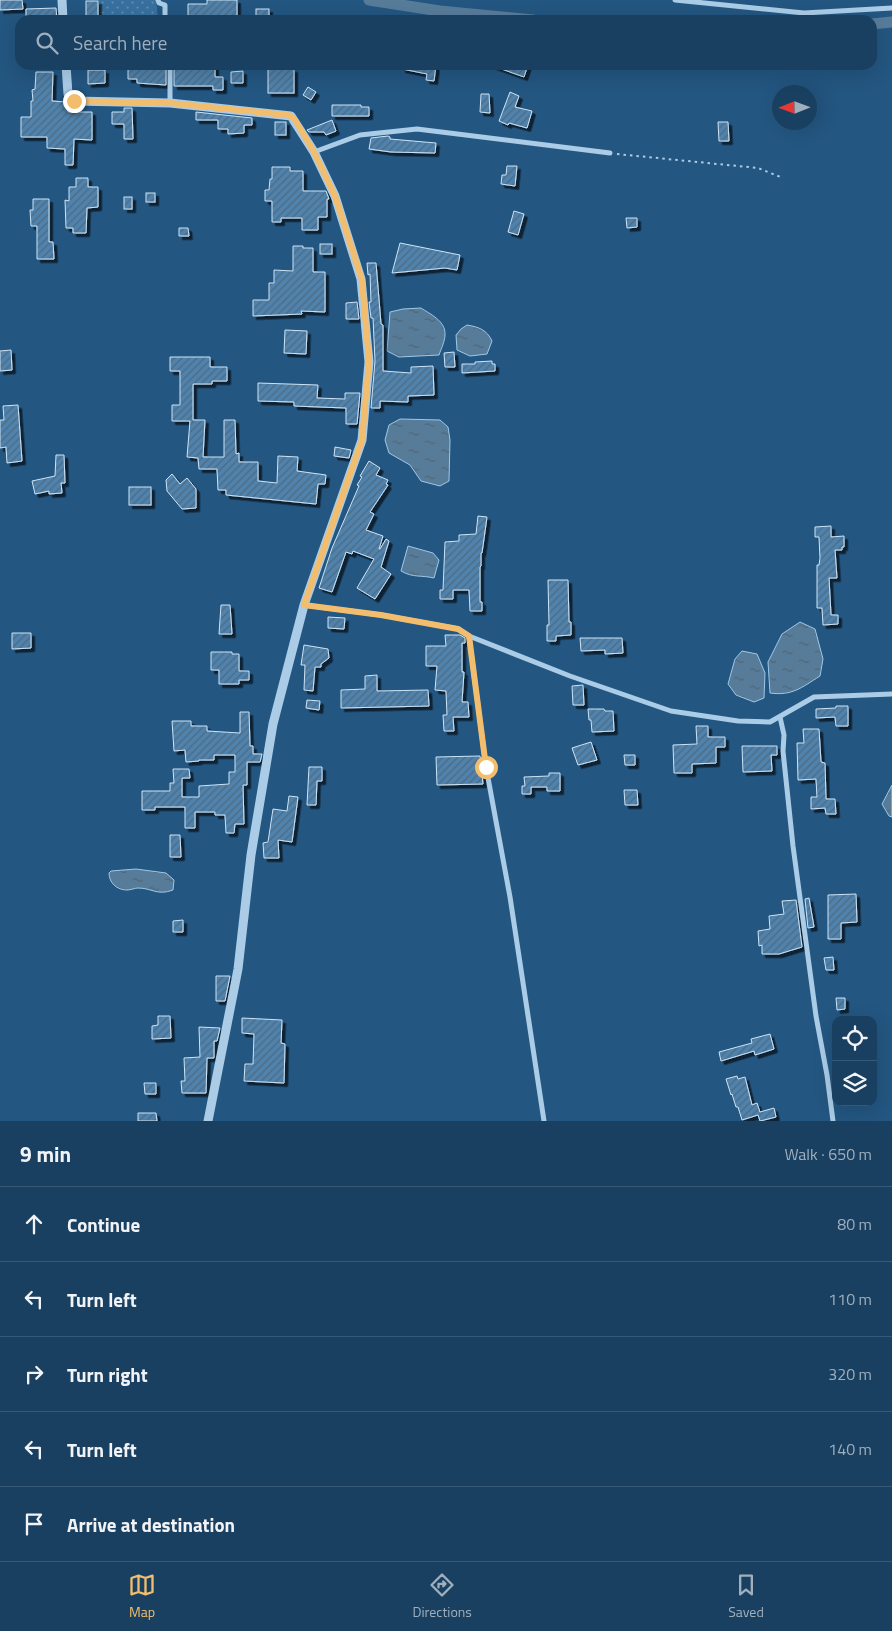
<!DOCTYPE html>
<html lang="en">
<head>
<meta charset="utf-8">
<style>
	body { margin:0; font-family:"Titillium Web",sans-serif; background:#234767; color:#f1f3f6 }
	.controls { position:absolute; right:15px; bottom:15px; display:grid; overflow:hidden; border-radius:10px; box-shadow:0 5px 20px #0002 }
	.controls button { width:45px; height:45px; display:grid; place-items:center; padding:0; border:0; border-bottom:1px solid #385976; background:#1a4061; color:#f1f3f6; font:25px sans-serif }
	.compass { position:absolute; left:772px; top:85px; width:45px; height:45px; border-radius:50%; background:#1a4061; box-shadow:0 5px 20px #0002; rotate:269deg }
	.stop { position:absolute; width:15px; height:15px; margin:-11px; border:4px solid #f2bd6d; border-radius:50%; background:#fff }
	.stop.end { background:#f2bd6d; border-color:#fff; box-shadow:0 1px 5px #0008 }
	.list { margin:0; padding:0; list-style:none }
	h2 { display:flex; justify-content:space-between; align-items:center; height:65px; margin:0; padding:0 20px; font-size:21px }
	h2 small { font-size:16px; font-weight:400; color:#9fafbd }
	.list li { display:grid; grid-template-columns:32px 1fr auto; gap:15px; align-items:center; box-sizing:border-box; height:75px; padding:0 20px; border-top:1px solid #385976 }
	.list b { display:block; font-size:19px; white-space:nowrap }
	.list em { font-size:16px; font-style:normal; color:#9fafbd }
	.icon { flex:none; width:28px; height:28px; fill:none; stroke:currentColor; stroke-width:2; stroke-linecap:round; stroke-linejoin:round }
	.map { position:relative; flex:none; width:892px; height:1121px; overflow:hidden }
	.search { position:absolute; background:#1a4061; box-shadow:0 5px 20px #0002; left:15px; right:15px; top:15px; height:55px; display:flex; align-items:center; gap:12px; box-sizing:border-box; padding:0 18px; border-radius:15px; color:#9fafbd; font-size:19px }
	.sheet { height:440px; background:#1a4061 }
	nav { display:flex; justify-content:space-around; align-items:center; box-sizing:border-box; height:70px; border-top:1px solid #385976; background:#1a4061; font-size:14px; color:#9fafbd }
	nav a { display:grid; justify-items:center; gap:2px }
	nav .on { color:#f2bd6d }
	.map>svg:first-child { display:block }
	.green { fill:url(#green-dots) }
	.water { fill:url(#water-ripples); stroke:#9ec8e8 }
	.lines { fill:none; stroke-linecap:round; stroke-linejoin:round }
	.canal { stroke:#577c9a; stroke-width:11 }
	.building { fill:url(#building-hatch); stroke:#cde4f6; filter:url(#shadow) }
	.path { stroke:#aacce7; stroke-width:2; stroke-dasharray:2.5 4; stroke-linecap:butt }
	.minor { stroke:#aacce7; stroke-width:5 }
	.tertiary { stroke:#aacce7; stroke-width:9 }
	.route { stroke:#f2bd6d; stroke-width:6 }
</style>
</head>
<body>
<div class="map">
<svg width="892" height="1121" viewBox="0 0 892 1121">
	<defs>
		<pattern id="green-dots" width="8" height="8" patternUnits="userSpaceOnUse" patternTransform="scale(1.25)"><rect width="8" height="8" fill="#37709f"/><path d="M2 2h.1M6 6h.1" fill="none" stroke="#5f8db2" stroke-width="1.8" stroke-linecap="round"/></pattern>
		<pattern id="water-ripples" width="26" height="14" patternUnits="userSpaceOnUse" patternTransform="scale(1.25)"><rect width="26" height="14" fill="#577c9a"/><path d="M2 4q2-2 4 0t4 0M15 11q2-2 4 0t4 0" fill="none" stroke="#526473"/></pattern>
		<pattern id="building-hatch" width="6" height="6" patternUnits="userSpaceOnUse" patternTransform="scale(1.25)"><rect width="6" height="6" fill="#5082ac"/><path d="M-1 1l2-2M0 6l6-6M5 7l2-2" fill="none" stroke="#4e6a81"/></pattern>
		<filter id="shadow"><feDropShadow dx="3.5" dy="3.5" stdDeviation="0" flood-color="#0009"/></filter>
	</defs>
	<rect width="100%" height="100%" fill="#235681"/>
	<!-- green -->
	<polygon class="green" points="99,0 156,0 158,20 100,20"/>
	<!-- water -->
	<g class="water">
		<path d="M421 308C430 314 446 321 445 335 445 341 441 349 439 355L399 357 387 351 390 312 403 309Z"/>
		<path d="M467 325C479 327 487 330 492 341L487 354 470 356 457 350 456 335 461 329Z"/>
		<polygon points="400,419 440,420 448,427 450,440 449,481 440,486 421,481 410,465 389,453 385,440 389,425"/>
		<path d="M408 546 433 553 439 560 434 578C422 575 413 578 401 571Z"/>
		<path d="M800 622 815 629 823 659 820 676C801 688 792 696 770 693L768 662 782 634Z"/>
		<polygon points="742,651 757,654 765,673 764,698 754,702 736,695 728,684 735,659"/>
		<polygon points="892,785 892,817 889,816 882,804"/>
		<path d="M136 869 166 873 174 880 173 890C157 896 152 888 138 888 135 888 131 890 127 890 117 890 109 883 109 873L111 871Z"/>
	</g>
	<g class="lines">
		<!-- canal -->
		<g class="canal">
			<polyline points="369,0 440,11 533,20"/>
			<polyline points="872,24 892,22"/>
		</g>
	</g>
	<!-- building -->
	<g class="building">
		<polygon points="0,0 22,0 23,9 0,10"/>
		<polygon points="207,0 237,0 237,20 188,20 188,4 207,4"/>
		<rect x="86" y="1" width="12" height="19"/>
		<polygon points="56,8 57,20 26,20 26,9"/>
		<rect x="256" y="9" width="13" height="9"/>
		<polygon points="128,65 166,65 166,85 137,83 137,79 128,79"/>
		<polygon points="174,65 215,65 215,77 223,77 223,90 213,90 213,86 174,86"/>
		<polygon points="402,65 436,65 434,81 426,80 427,74 402,69"/>
		<polygon points="493,65 528,65 524,77 493,66"/>
		<rect x="268" y="69" width="26" height="24"/>
		<polygon points="88,70 105,70 105,83 88,84"/>
		<polygon points="243,71 243,83 231,83 231,72"/>
		<polygon points="36,72 53,72 52,101 67,102 68,104 68,112 92,112 92,140 74,139 73,165 65,165 65,149 47,148 47,137 21,137 21,117 31,117 31,101 33,101 32,90 35,89"/>
		<polygon points="308,87 316,92 311,100 303,95"/>
		<polygon points="510,92 519,96 515,107 532,111 527,128 509,123 508,125 499,121"/>
		<polygon points="481,94 489,94 490,113 480,112"/>
		<polygon points="332,105 361,105 361,107 369,107 369,116 332,116"/>
		<polygon points="124,108 132,108 133,139 124,139 124,124 112,124 112,112 124,112"/>
		<polygon points="196,112 252,118 252,125 244,125 244,133 228,134 228,129 218,129 218,120 196,120"/>
		<polygon points="332,120 336,131 326,135 324,132 309,132 307,130"/>
		<rect x="275" y="122" width="11" height="13"/>
		<polygon points="718,122 728,122 729,141 719,141"/>
		<polygon points="388,136 390,137 390,139 436,143 435,153 391,152 369,149 371,138"/>
		<polygon points="507,166 517,166 515,186 501,184 502,175 506,175"/>
		<polygon points="272,167 290,167 290,171 303,171 303,191 326,191 329,199 327,199 327,217 318,217 318,230 302,230 302,218 281,218 281,222 272,222 272,201 265,201 265,190 269,190 270,179 272,179"/>
		<polygon points="76,178 88,178 88,187 98,187 98,207 87,208 86,233 73,233 73,228 66,228 65,200 69,201 69,187 76,187"/>
		<rect x="146" y="193" width="9" height="9"/>
		<rect x="124" y="197" width="8" height="12"/>
		<polygon points="33,199 49,199 49,242 53,242 54,259 37,259 37,226 31,226 30,210 33,210"/>
		<polygon points="514,211 524,214 518,235 508,232"/>
		<polygon points="626,218 637,218 637,227 627,228"/>
		<polygon points="179,228 188,228 189,236 179,236"/>
		<polygon points="400,243 460,255 457,270 445,268 392,273"/>
		<rect x="320" y="244" width="12" height="10"/>
		<polygon points="293,246 303,246 303,248 313,248 313,272 325,272 325,312 301,311 302,314 253,316 253,300 269,300 269,283 274,283 274,270 293,271"/>
		<polygon points="367,263 376,263 381,324 383,325 383,371 411,373 411,367 433,366 434,395 408,396 408,402 380,401 380,408 371,408 375,361 373,318 371,318 369,302 371,302 370,274 368,275"/>
		<polygon points="357,302 359,319 346,319 346,303"/>
		<polygon points="285,330 307,331 306,354 284,353"/>
		<polygon points="11,350 12,370 0,371 0,351"/>
		<polygon points="454,352 455,367 445,367 444,353"/>
		<polygon points="170,357 210,357 210,367 227,367 227,381 212,381 212,384 193,384 193,420 205,420 203,457 224,457 224,420 235,420 236,454 239,453 239,462 258,462 258,481 277,483 278,456 298,457 297,471 326,475 325,484 318,484 316,504 226,495 226,490 218,490 217,469 199,469 198,458 187,457 190,421 172,421 172,405 180,405 180,371 170,371"/>
		<polygon points="492,361 492,364 495,364 495,371 462,373 462,364 475,364 475,362"/>
		<polygon points="258,383 318,385 317,398 345,399 345,393 360,393 357,424 346,424 346,408 294,406 294,402 258,401"/>
		<polygon points="18,405 22,461 7,463 6,447 0,448 0,420 4,420 3,406"/>
		<polygon points="335,447 351,450 349,458 334,456"/>
		<polygon points="56,455 64,455 65,483 61,483 62,493 49,494 49,491 35,494 32,481 55,476"/>
		<polygon points="369,461 380,468 376,475 388,480 386,484 388,485 370,512 374,514 366,530 383,536 379,549 380,549 386,539 389,541 381,567 391,574 375,599 357,588 374,559 353,551 352,554 346,552 332,592 319,588 332,548 359,486 357,485 362,477 360,476"/>
		<polygon points="172,474 180,484 187,478 196,489 196,508 182,509 167,491 166,480"/>
		<rect x="129" y="487" width="22" height="18"/>
		<polygon points="478,516 487,517 482,553 481,553 481,566 480,567 480,602 482,602 482,611 470,611 469,590 453,590 453,599 440,599 440,590 443,590 445,542 459,541 459,535 476,534"/>
		<polygon points="831,526 831,537 844,536 844,547 842,547 842,550 835,550 837,578 829,578 831,615 838,615 838,624 823,625 822,608 817,608 817,565 819,565 820,558 819,537 815,537 815,527"/>
		<polygon points="548,580 568,580 569,622 571,622 571,635 556,636 556,641 547,641 547,625 549,625"/>
		<polygon points="221,605 230,605 232,634 219,634"/>
		<polygon points="328,617 345,618 344,629 328,628"/>
		<polygon points="12,633 31,633 31,648 12,649"/>
		<polygon points="445,635 460,635 465,638 465,643 462,643 462,672 464,672 462,702 468,702 469,717 453,717 454,731 444,731 443,715 447,715 446,691 435,690 437,666 426,666 426,646 446,646"/>
		<polygon points="580,638 622,638 623,653 605,654 605,650 581,651"/>
		<polygon points="304,645 328,649 329,658 321,664 321,667 315,667 313,691 304,690 305,665 301,665"/>
		<polygon points="211,652 232,652 232,654 239,654 239,671 249,671 249,680 239,680 239,684 219,684 219,670 211,670"/>
		<polygon points="377,675 377,691 428,690 429,706 341,708 341,690 365,689 365,676"/>
		<polygon points="583,685 584,705 573,705 572,686"/>
		<polygon points="307,700 320,701 319,710 306,708"/>
		<polygon points="836,706 848,706 848,726 836,726 835,717 816,718 816,709 836,708"/>
		<polygon points="588,709 604,709 605,711 613,711 614,731 592,732 591,720 589,720"/>
		<polygon points="240,712 249,712 250,746 253,746 253,754 262,754 260,762 247,762 247,785 243,785 244,824 235,824 234,833 226,833 225,815 215,815 215,812 195,812 195,828 185,828 185,807 155,807 155,810 142,810 142,791 170,791 170,783 174,783 173,769 189,769 190,778 182,778 182,797 199,797 199,786 229,784 229,772 235,772 235,755 214,755 214,760 199,760 199,761 186,762 185,750 174,751 172,721 191,721 191,726 207,726 207,731 240,733"/>
		<polygon points="696,726 708,726 708,737 725,737 725,747 716,747 716,763 692,764 692,773 674,773 673,745 697,744"/>
		<polygon points="803,729 819,729 821,762 825,763 826,799 835,799 836,814 826,814 825,808 811,809 811,797 817,797 816,779 798,780 797,743 804,743"/>
		<polygon points="591,742 597,760 578,765 572,748"/>
		<polygon points="742,746 777,746 777,755 771,755 772,771 743,772"/>
		<polygon points="624,755 635,755 635,765 625,765"/>
		<polygon points="480,756 483,784 437,785 436,757"/>
		<polygon points="309,767 322,767 322,781 317,781 316,805 307,805"/>
		<polygon points="549,773 560,773 560,791 547,791 547,787 531,787 531,794 522,794 522,786 525,786 524,777 549,776"/>
		<polygon points="624,790 637,790 638,805 625,805"/>
		<polygon points="289,796 298,797 292,842 278,840 279,858 264,858 263,843 268,842 273,809 287,811"/>
		<polygon points="170,835 180,835 181,857 170,857"/>
		<polygon points="856,894 857,922 841,923 841,939 828,939 828,895"/>
		<polygon points="809,898 814,927 808,928 805,899"/>
		<polygon points="796,900 802,947 779,954 762,954 762,945 759,946 758,931 770,929 769,916 784,914 782,901"/>
		<polygon points="183,920 183,932 173,932 173,921"/>
		<polygon points="833,957 834,970 826,970 824,958"/>
		<polygon points="216,976 230,976 225,1001 216,1001"/>
		<polygon points="836,998 845,998 845,1009 837,1010"/>
		<polygon points="158,1016 170,1016 171,1038 152,1039 152,1026 158,1025"/>
		<polygon points="242,1018 282,1020 281,1043 285,1044 284,1083 244,1081 245,1064 253,1064 254,1034 242,1033"/>
		<polygon points="199,1027 220,1028 217,1041 214,1041 214,1058 207,1058 206,1093 182,1093 181,1081 185,1081 184,1058 200,1057"/>
		<polygon points="770,1034 774,1049 755,1055 754,1051 721,1061 719,1052 752,1043 751,1039"/>
		<polygon points="737,1076 738,1079 745,1077 752,1105 757,1103 760,1112 774,1108 776,1117 760,1121 758,1115 742,1120 738,1107 736,1107 732,1094 731,1095 726,1079"/>
		<polygon points="144,1083 156,1083 156,1094 145,1094"/>
		<polygon points="138,1113 156,1113 157,1121 138,1121"/>
	</g>
	<g class="lines">
		<!-- path -->
		<polyline class="path" points="617,154 758,168 783,178"/>
		<!-- minor -->
		<g class="minor">
			<polyline points="158,0 159,3 165,5 165,20"/>
			<polyline points="675,0 804,13 892,8"/>
			<polyline points="170,103 170,65"/>
			<polyline points="314,152 360,135 417,129 610,153"/>
			<polyline points="304,605 381,615 459,629 469,636 570,676 671,711 738,721 770,722 814,697 892,694"/>
			<polyline points="469,636 486,767 510,897 544,1121"/>
			<polyline points="780,717 784,735 783,751 793,846 816,1016 827,1075 833,1121"/>
		</g>
		<!-- tertiary -->
		<g class="tertiary">
			<polyline points="62,0 63,20"/>
			<polyline points="66,65 68,94 74,101 170,103 291,116 314,152 335,196 361,279 369,362 362,440 304,605 273,724 251,855 238,969 208,1121"/>
		</g>
	</g>
	<g class="lines">
		<!-- route -->
		<polyline class="route" points="74,101 170,103 287,115 291,116 295,120 314,152 335,196 362,280 369,362 362,440 304,605 381,615 458,629 469,636 486,767"/>
	</g>
</svg>
<div class="controls">
<button><svg class="icon" aria-label="locate" viewBox="0 0 24 24"><circle cx="12" cy="12" r="6"/><path d="M12 2v4M12 18v4M2 12h4M18 12h4"/></svg></button>
<button><svg class="icon" aria-label="layers" viewBox="0 0 24 24"><path d="M12 4l9 5-9 5-9-5zM3 14l9 5 9-5"/></svg></button>
</div>
<svg class="compass" viewBox="-18 -18 36 36"><path d="M0-13l5 13h-10z" fill="#e53935"/><path d="M0 13l5-13h-10z" fill="#9fafbd"/></svg>
<div class="stop" style="left:486px;top:767px"></div>
<div class="stop end" style="left:74px;top:101px"></div>
<div class="search"><svg class="icon" aria-label="search" viewBox="0 0 24 24"><circle cx="10" cy="10" r="6"/><path d="M15 15l6 6"/></svg>Search here</div>
</div>
<section class="sheet">
<h2>9 min<small>Walk · 650 m</small></h2>
<ul class="list">
<li><svg class="icon" aria-label="ahead" viewBox="0 0 24 24"><path d="M12 20V5M6 11l6-6 6 6"/></svg><div><b>Continue</b></div><em>80 m</em></li>
<li><svg class="icon" aria-label="left" viewBox="0 0 24 24"><path d="M17 20v-9H6M10 6l-5 5 5 5"/></svg><div><b>Turn left</b></div><em>110 m</em></li>
<li><svg class="icon" aria-label="right" viewBox="0 0 24 24"><path d="M7 20v-9h11M14 6l5 5-5 5"/></svg><div><b>Turn right</b></div><em>320 m</em></li>
<li><svg class="icon" aria-label="left" viewBox="0 0 24 24"><path d="M17 20v-9H6M10 6l-5 5 5 5"/></svg><div><b>Turn left</b></div><em>140 m</em></li>
<li><svg class="icon" aria-label="arrive" viewBox="0 0 24 24"><path d="M6 21V4h12l-3 4 3 4H6"/></svg><div><b>Arrive at destination</b></div></li>
</ul>
</section>
<nav>
<a class="on"><svg class="icon" aria-label="map" viewBox="0 0 24 24"><path d="M3 6l6-2 6 2 6-2v14l-6 2-6-2-6 2zM9 4v14M15 6v14"/></svg>Map</a>
<a><svg class="icon" aria-label="directions" viewBox="0 0 24 24"><path d="M12 3l9 9-9 9-9-9zM9 14v-3h6M13 9l2 2-2 2"/></svg>Directions</a>
<a><svg class="icon" aria-label="saved" viewBox="0 0 24 24"><path d="M7 4h10v16l-5-4-5 4z"/></svg>Saved</a>
</nav>
</body>
</html>
